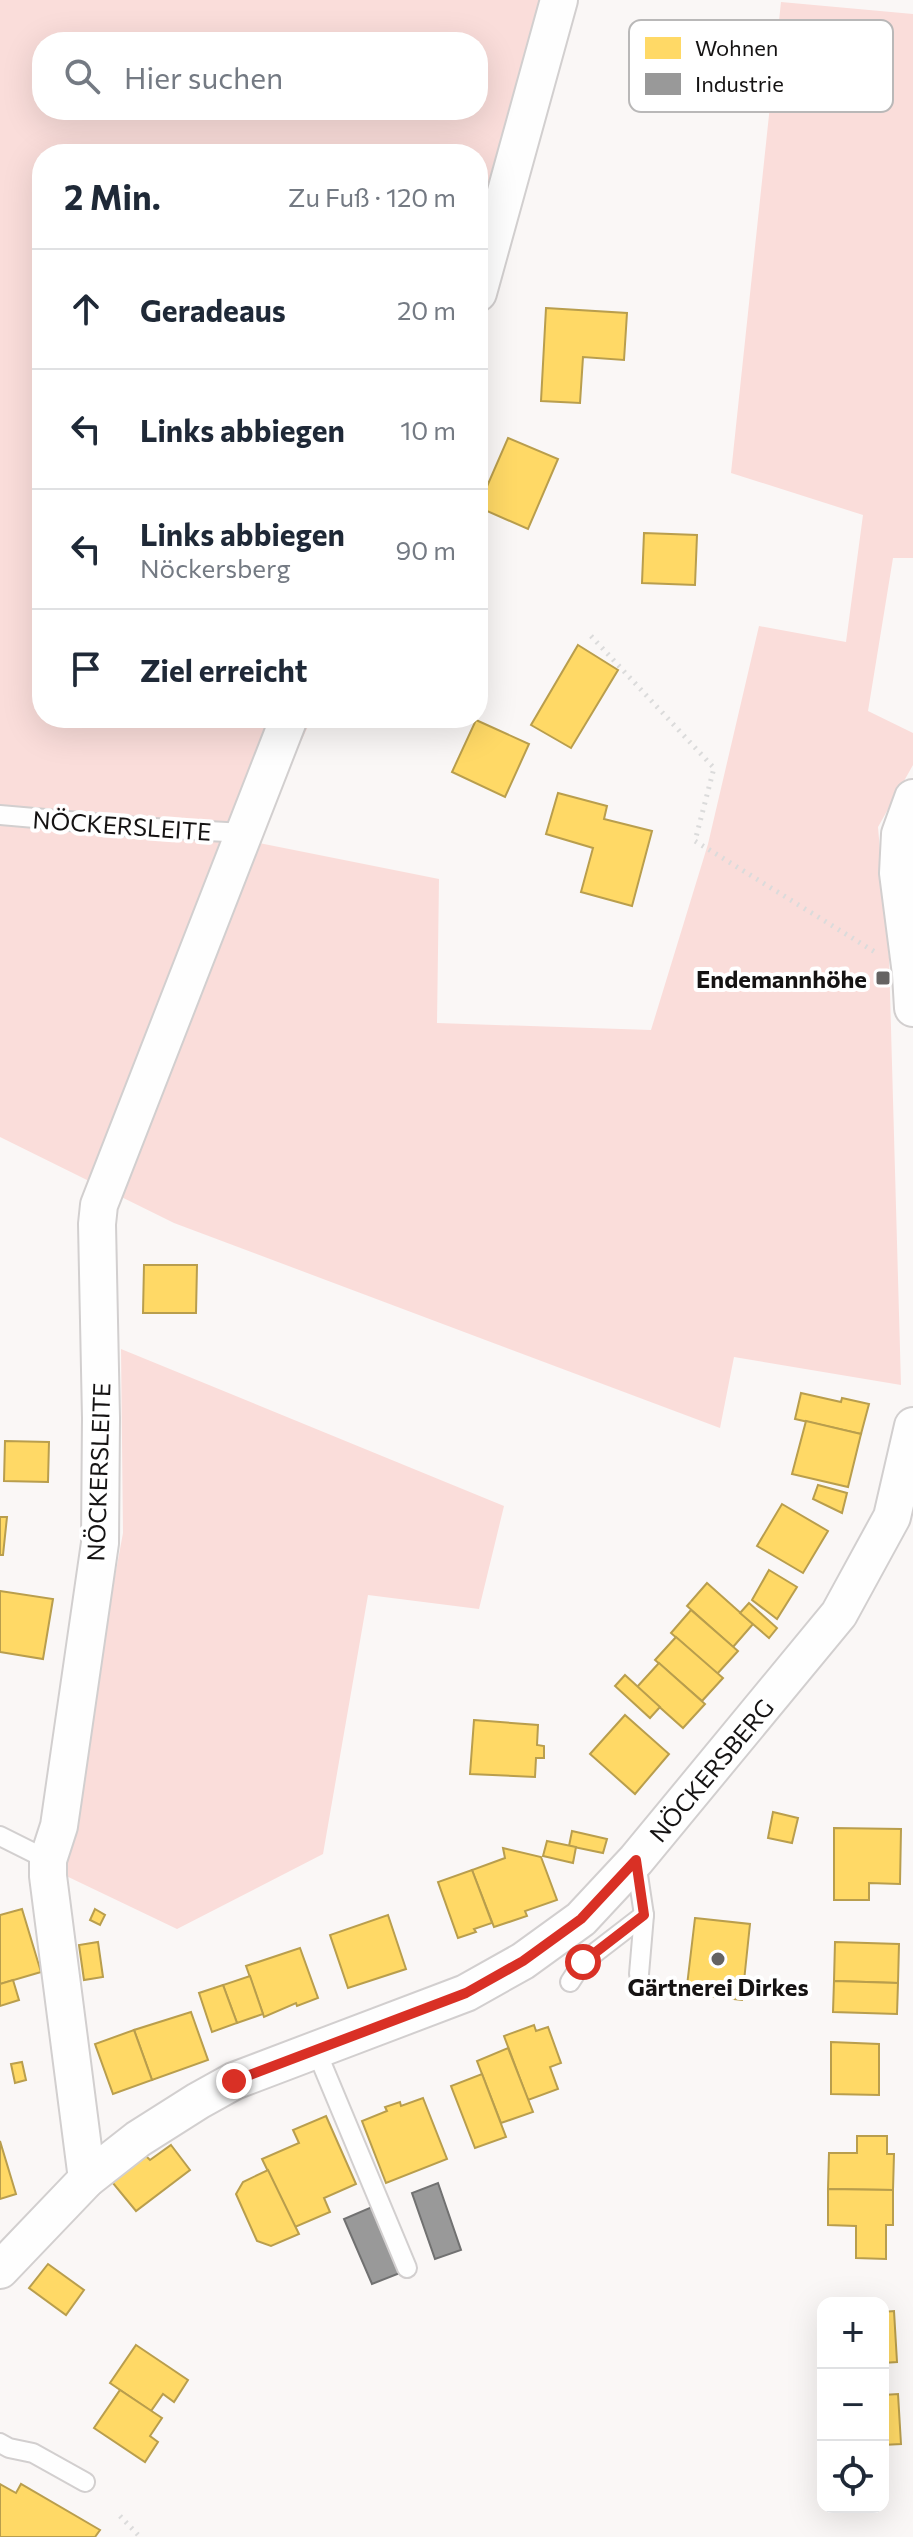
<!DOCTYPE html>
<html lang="de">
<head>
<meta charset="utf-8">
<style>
	body { margin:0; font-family:Commissioner,sans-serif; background:#f2f2f3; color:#1f2937 }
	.controls { position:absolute; right:24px; bottom:24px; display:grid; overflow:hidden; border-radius:16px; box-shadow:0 8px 32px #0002 }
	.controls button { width:72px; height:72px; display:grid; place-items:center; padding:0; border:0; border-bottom:2px solid #e0e1e3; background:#fff; color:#1f2937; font:40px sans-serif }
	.stop { position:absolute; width:24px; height:24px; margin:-18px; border:6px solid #d93025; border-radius:50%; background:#fff }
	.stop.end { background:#d93025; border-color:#fff; box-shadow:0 2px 8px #0008 }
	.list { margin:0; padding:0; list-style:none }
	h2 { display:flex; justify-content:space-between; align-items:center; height:104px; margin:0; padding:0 32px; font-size:34px }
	h2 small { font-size:26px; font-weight:400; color:#747a83 }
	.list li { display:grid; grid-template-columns:52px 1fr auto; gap:24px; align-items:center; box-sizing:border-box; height:120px; padding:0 32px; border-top:2px solid #e0e1e3 }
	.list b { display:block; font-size:30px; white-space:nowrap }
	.list p { margin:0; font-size:26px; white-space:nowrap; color:#747a83 }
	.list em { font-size:26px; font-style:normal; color:#747a83 }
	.icon { flex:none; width:44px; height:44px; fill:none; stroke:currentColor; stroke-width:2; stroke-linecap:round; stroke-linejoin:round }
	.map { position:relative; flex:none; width:913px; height:2537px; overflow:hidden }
	.search { position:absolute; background:#fff; box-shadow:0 8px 32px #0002; left:32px; top:32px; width:456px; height:88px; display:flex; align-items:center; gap:20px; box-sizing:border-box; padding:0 28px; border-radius:32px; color:#747a83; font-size:30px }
	.panel { position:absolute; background:#fff; box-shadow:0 8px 32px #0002; left:32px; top:144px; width:456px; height:584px; border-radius:32px }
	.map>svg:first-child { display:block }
	.green { fill:#faddda; fill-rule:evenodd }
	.homes { fill:#ffd966; stroke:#b99e4d; stroke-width:2 }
	.industry { fill:#999; stroke:#717171; stroke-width:2 }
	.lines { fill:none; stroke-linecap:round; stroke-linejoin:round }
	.service-casing { stroke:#d2cfcf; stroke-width:22 }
	.minor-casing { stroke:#d2cfcf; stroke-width:40 }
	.path { stroke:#dbdbdb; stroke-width:5; stroke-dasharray:2 6; stroke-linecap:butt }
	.service { stroke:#fefefe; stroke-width:18 }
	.minor { stroke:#fefefe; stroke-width:36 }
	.route { stroke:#d93025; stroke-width:10 }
	.poi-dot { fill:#656362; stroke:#fff; stroke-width:3 }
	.labels { text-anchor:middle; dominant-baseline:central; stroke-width:8; stroke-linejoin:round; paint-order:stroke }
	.street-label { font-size:24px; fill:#151313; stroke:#fff }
	.poi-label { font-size:24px; font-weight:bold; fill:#151313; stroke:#fff; text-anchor:end }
	.key { fill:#fff; stroke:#b9b8b8; stroke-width:2 }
	.key-label { font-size:22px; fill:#151313 }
</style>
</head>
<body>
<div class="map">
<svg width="913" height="2537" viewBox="0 0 913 2537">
	<rect width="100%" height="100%" fill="#faf7f6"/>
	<!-- green -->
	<g class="green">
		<path d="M0 0H550L478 273V154H42V718H312L254 842 439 879 437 1023 651 1030 708 844 759 626 846 642 863 515 731 473 781 2 913 14V558H893L868 711 913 733V765L878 827 889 957 901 1385 734 1357 720 1428 174 1223 0 1137ZM42 42H478V110H42Z"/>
		<polygon points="121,1349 504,1506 479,1609 368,1595 323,1854 177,1929 60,1873 123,1533"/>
	</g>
	<!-- homes -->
	<g class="homes">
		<polygon points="546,308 627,313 624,360 583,357 580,403 541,401"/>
		<polygon points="508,438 558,459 528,529 478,507"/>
		<polygon points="644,533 697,535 695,585 642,583"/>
		<polygon points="578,645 618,670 571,748 531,725"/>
		<polygon points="476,720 529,744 505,797 452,772"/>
		<polygon points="558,793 607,806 604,819 652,831 632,906 581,892 593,848 546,834"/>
		<polygon points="144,1265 197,1265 196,1313 143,1313"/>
		<polygon points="801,1393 841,1402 842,1398 869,1404 861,1434 795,1419"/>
		<polygon points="806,1421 861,1434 848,1487 792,1474"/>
		<polygon points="5,1441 49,1442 48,1482 4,1481"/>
		<polygon points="818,1485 847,1493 842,1513 813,1499"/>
		<polygon points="782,1504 828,1531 803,1573 757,1546"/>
		<polygon points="0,1517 7,1517 3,1555 0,1555"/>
		<polygon points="769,1570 797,1587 777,1619 752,1600"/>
		<polygon points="707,1583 753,1624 733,1647 687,1606"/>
		<polygon points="0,1591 53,1599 43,1659 0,1652"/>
		<polygon points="749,1603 777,1628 769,1638 740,1613"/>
		<polygon points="691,1610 738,1651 717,1674 671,1633"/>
		<polygon points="676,1637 723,1678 702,1701 655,1660"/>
		<polygon points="659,1663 705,1704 683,1728 637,1687"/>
		<polygon points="625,1675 660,1707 650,1718 615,1686"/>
		<polygon points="625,1715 669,1754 635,1794 590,1754"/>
		<polygon points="474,1720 538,1725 537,1745 544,1746 544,1758 536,1758 535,1777 470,1774"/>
		<polygon points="773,1812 798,1818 792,1843 768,1838"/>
		<polygon points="834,1828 901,1829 900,1884 869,1883 869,1900 834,1900"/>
		<polygon points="572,1831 607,1839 603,1853 569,1846"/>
		<polygon points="547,1841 576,1847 573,1863 543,1856"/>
		<polygon points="503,1848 541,1857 557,1900 525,1911 527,1916 494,1927 472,1870 505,1858"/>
		<polygon points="472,1870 492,1923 474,1929 476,1932 458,1938 438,1882"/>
		<polygon points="22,1909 41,1972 0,1984 0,1915"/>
		<polygon points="95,1909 105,1915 100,1925 90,1920"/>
		<polygon points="388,1915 406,1969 348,1988 330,1935"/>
		<polygon points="695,1918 750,1924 742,2000 686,1994"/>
		<polygon points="98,1942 103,1977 84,1980 79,1945"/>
		<polygon points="835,1942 899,1944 898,1983 834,1981"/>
		<polygon points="300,1948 318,1998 297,2006 296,2003 264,2017 246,1966"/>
		<polygon points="250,1976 263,2014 237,2023 223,1985"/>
		<polygon points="13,1980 19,2000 0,2006 0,1984"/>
		<polygon points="834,1981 898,1983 897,2014 833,2012"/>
		<polygon points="223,1985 237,2023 212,2032 199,1993"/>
		<polygon points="191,2012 208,2060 152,2080 134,2030"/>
		<polygon points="534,2025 536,2031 548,2027 561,2063 550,2067 558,2089 528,2100 504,2036"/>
		<polygon points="134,2030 152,2080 113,2094 95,2044"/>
		<polygon points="831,2042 879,2044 879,2095 831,2094"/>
		<polygon points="508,2048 533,2112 501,2123 477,2061"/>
		<polygon points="22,2062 26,2080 15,2083 11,2064"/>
		<polygon points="482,2074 506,2137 475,2148 451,2086"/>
		<polygon points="423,2098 447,2159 386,2183 362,2121 387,2111 385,2107 400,2102 401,2106"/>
		<polygon points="326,2116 356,2184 324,2198 330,2212 295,2227 262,2159 299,2143 293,2130"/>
		<polygon points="857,2136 887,2136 887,2154 894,2154 893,2190 828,2189 829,2153 857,2153"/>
		<polygon points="0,2141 16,2194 0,2199"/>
		<polygon points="171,2145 190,2170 136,2211 112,2182 146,2156 150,2160"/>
		<polygon points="268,2170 299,2234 271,2246 257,2241 236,2194 243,2182"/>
		<polygon points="828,2189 893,2190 893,2225 886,2225 886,2259 856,2258 856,2226 828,2225"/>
		<polygon points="48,2264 84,2290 66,2315 29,2288"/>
		<polygon points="894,2311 897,2362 883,2363 883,2312"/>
		<polygon points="136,2345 188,2380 174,2402 163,2394 151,2411 110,2383"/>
		<polygon points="120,2390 162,2418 150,2436 158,2442 145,2462 94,2428"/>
		<polygon points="898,2394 901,2444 883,2445 883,2395"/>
		<polygon points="0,2484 16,2493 21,2484 100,2530 95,2537 0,2537"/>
	</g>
	<!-- industry -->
	<g class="industry">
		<polygon points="438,2183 461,2250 435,2259 412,2193"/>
		<polygon points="372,2207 400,2273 372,2284 344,2219"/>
	</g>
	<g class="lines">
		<!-- service casing -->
		<g class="service-casing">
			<g id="service">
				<polyline points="0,815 137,827 244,833"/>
				<polyline points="0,1836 48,1860"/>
				<polyline points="636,1862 644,1915 639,1974"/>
				<polyline points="570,1982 583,1962 644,1915"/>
				<polyline points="316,2050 407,2268"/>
				<polyline points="0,2443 9,2448 33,2453 85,2482"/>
			</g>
		</g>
		<!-- minor casing -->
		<g class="minor-casing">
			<g id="minor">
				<polyline points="478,293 559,0"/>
				<polyline points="913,798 900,834 898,873 911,974 913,1008"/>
				<polyline points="87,2179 48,1876 48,1860 59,1826 100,1543 101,1418 97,1224 99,1205 289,718"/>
				<polyline points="0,2270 87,2179 138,2139 198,2101 234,2081 466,1993 523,1961 581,1919 636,1860 839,1614 892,1517 913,1426"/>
			</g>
		</g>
		<!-- path -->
		<g class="path">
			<polyline points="591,636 714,768 695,841 875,952"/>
			<polyline points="120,2516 140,2537"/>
		</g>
		<!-- service -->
		<use href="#service" class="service"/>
		<!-- minor -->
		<use href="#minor" class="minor"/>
	</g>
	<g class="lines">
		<!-- route -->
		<polyline class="route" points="234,2081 466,1993 523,1961 581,1919 636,1860 644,1915 583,1962"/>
	</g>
	<!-- markers -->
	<g class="poi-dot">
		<rect x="875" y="970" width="16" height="16" rx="4"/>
		<circle cx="718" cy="1959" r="8"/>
	</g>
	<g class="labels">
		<!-- street labels -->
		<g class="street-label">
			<text transform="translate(122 825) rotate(4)">NÖCKERSLEITE</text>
			<text transform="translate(98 1472) rotate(-88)">NÖCKERSLEITE</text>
			<text transform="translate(711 1770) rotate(-50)">NÖCKERSBERG</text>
		</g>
		<!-- poi labels -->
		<g class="poi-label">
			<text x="867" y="978">Endemannhöhe</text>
			<text x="718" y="1986" text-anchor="middle">Gärtnerei Dirkes</text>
		</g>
	</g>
	<!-- legend -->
	<rect x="629" y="20" width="264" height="92" rx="12" class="key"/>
	<rect x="645" y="37" width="36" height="22" fill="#ffd966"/>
	<rect x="645" y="73" width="36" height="22" fill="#999"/>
	<g class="key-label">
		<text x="695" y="56">Wohnen</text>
		<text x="695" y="92">Industrie</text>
	</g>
</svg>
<div class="controls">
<button>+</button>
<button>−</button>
<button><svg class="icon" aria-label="locate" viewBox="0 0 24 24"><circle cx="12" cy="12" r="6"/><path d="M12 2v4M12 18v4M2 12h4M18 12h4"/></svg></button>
</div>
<div class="stop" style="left:583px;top:1962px"></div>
<div class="stop end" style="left:234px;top:2081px"></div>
<div class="search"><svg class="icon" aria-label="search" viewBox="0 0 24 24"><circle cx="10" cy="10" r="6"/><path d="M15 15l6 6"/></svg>Hier suchen</div>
<section class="panel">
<h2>2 Min.<small>Zu Fuß · 120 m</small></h2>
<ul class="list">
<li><svg class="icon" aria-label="ahead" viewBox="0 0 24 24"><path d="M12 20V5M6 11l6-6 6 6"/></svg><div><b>Geradeaus</b></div><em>20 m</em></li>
<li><svg class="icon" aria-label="left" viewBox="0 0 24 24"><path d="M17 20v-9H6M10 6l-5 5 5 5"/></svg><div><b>Links abbiegen</b></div><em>10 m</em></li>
<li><svg class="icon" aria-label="left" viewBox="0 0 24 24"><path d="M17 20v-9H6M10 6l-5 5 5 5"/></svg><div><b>Links abbiegen</b><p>Nöckersberg</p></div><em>90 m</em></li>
<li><svg class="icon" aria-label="arrive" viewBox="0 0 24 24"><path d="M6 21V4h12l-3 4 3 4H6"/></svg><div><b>Ziel erreicht</b></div></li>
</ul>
</section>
</div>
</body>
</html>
